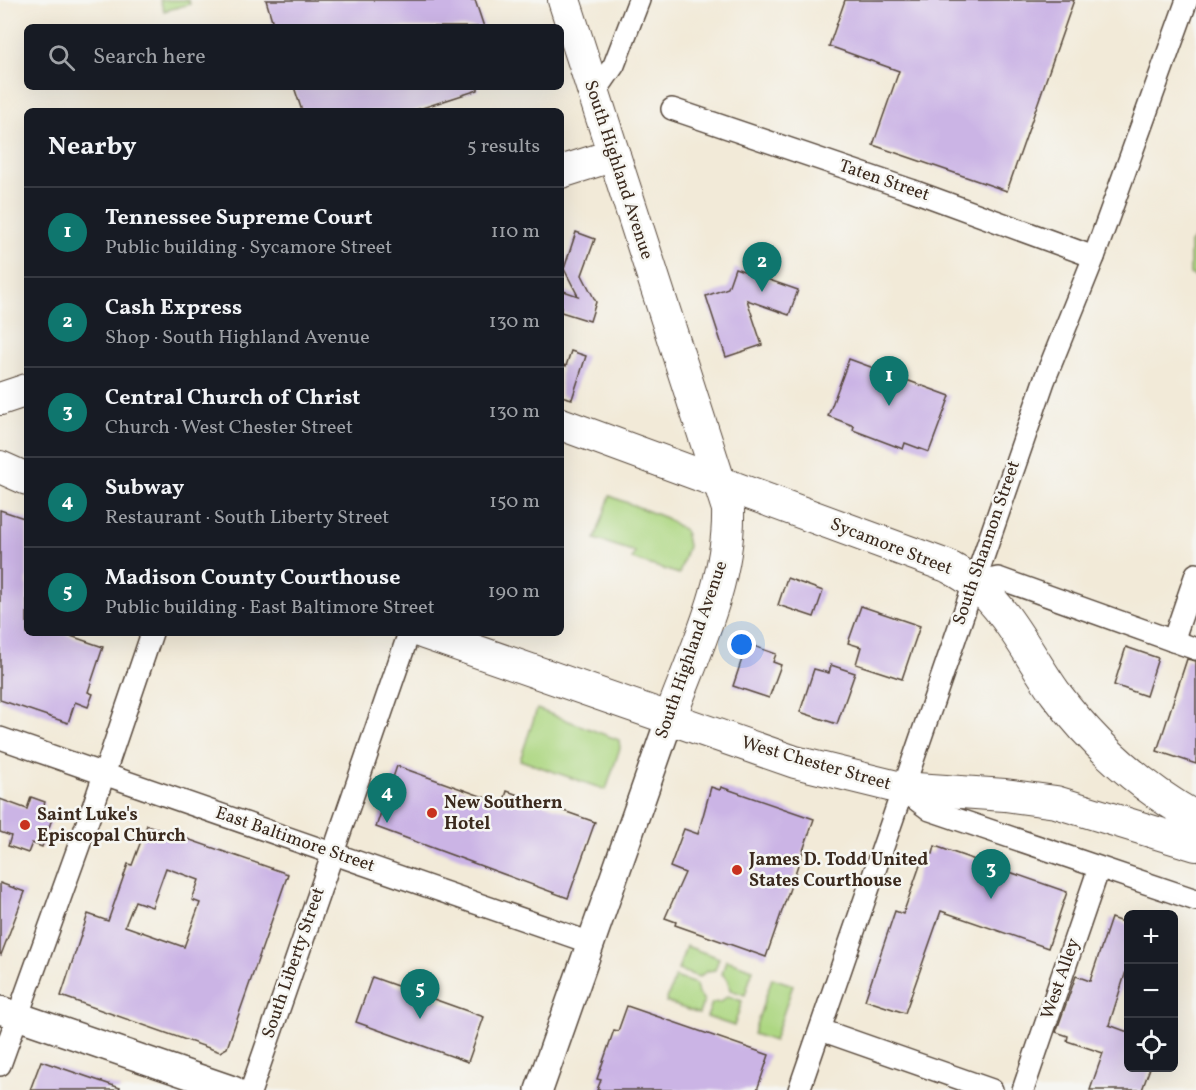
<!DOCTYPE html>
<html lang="en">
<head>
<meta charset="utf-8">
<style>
	body { margin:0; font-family:Vollkorn,serif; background:#242831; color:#f1f3f6 }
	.controls { position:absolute; right:18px; bottom:18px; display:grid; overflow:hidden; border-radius:9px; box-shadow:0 6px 24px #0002 }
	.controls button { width:54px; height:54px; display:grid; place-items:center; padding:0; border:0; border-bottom:2px solid #363941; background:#171b24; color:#f1f3f6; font:30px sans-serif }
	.you { position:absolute; left:742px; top:645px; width:21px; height:21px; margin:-15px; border:4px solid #fff; border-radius:50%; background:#1a73e8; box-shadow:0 0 0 9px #1a73e833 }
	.badge { display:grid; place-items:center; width:39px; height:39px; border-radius:50%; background:#0f766e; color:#fff; font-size:20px; font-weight:700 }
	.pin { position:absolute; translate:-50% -50px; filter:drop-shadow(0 2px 3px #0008) }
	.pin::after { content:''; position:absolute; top:32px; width:21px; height:18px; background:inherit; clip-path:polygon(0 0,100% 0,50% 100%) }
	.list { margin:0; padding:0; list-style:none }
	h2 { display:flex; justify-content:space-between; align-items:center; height:78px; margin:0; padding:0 24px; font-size:26px }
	h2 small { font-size:20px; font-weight:400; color:#9ea1a6 }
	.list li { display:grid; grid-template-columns:39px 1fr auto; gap:18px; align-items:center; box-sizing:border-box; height:90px; padding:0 24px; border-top:2px solid #363941 }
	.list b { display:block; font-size:22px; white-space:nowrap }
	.list p { margin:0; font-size:20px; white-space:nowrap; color:#9ea1a6 }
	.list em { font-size:20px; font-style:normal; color:#9ea1a6 }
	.icon { flex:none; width:33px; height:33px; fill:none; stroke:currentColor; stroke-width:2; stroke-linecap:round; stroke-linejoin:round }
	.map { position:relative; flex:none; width:1196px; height:1090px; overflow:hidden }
	.search { position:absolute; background:#171b24; box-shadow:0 6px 24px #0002; left:24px; top:24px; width:540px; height:66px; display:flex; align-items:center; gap:15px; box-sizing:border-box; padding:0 21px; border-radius:9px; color:#9ea1a6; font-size:22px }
	.panel { position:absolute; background:#171b24; box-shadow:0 6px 24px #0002; left:24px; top:108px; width:540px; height:528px; border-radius:9px }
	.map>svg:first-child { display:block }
	.green { fill:#add782; stroke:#748050; stroke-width:1.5 }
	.building { fill:#cbb4e5; fill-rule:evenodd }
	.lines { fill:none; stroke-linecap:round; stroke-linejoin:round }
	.minor-casing { stroke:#56473a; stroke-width:24 }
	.major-casing { stroke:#56473a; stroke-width:30 }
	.highway-casing { stroke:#56473a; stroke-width:34 }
	.minor { stroke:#fff; stroke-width:21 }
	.major { stroke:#fff; stroke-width:27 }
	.highway { stroke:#fff; stroke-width:32 }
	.poi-dot { fill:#c8321e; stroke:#f6f6f2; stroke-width:2 }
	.labels { text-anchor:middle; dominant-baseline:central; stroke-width:5; stroke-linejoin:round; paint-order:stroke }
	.street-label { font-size:18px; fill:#3b2a1e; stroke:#f6f6f2 }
	.poi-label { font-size:18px; font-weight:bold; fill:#3b2a1e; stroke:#f6f6f2; text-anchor:start }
</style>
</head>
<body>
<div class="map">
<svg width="1196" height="1090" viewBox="0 0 1196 1090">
	<rect width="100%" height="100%" fill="#f6f6f2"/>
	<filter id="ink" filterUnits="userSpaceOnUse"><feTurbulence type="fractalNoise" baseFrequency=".0167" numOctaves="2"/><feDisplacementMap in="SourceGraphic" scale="12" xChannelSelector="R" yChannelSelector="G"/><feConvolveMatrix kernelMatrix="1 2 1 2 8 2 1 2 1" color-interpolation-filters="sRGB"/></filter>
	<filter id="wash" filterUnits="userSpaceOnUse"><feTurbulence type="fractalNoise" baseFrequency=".008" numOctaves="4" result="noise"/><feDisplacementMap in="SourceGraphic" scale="24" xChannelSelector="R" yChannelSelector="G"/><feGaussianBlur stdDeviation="1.35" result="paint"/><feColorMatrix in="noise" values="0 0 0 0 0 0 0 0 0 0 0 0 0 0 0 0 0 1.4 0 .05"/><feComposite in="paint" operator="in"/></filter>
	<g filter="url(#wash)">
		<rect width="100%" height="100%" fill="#f2ead8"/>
		<!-- green -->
		<g class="green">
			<polygon points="160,0 188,0 190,4 164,11"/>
			<polygon points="1196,237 1196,277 1190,274 1190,243"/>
			<polygon points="610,496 666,518 685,531 688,546 679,574 632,559 635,552 595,539"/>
			<polygon points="537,709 619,740 620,748 606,790 520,760"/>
			<polygon points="686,946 719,958 715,970 707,971 699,977 678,970"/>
			<polygon points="726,960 753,969 745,995 730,990 728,980 722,974"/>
			<polygon points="675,977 696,984 698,994 704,1000 699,1014 666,1002"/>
			<polygon points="772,978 793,985 774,1041 753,1034"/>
			<polygon points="728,996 742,1001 734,1026 707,1017 712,1003 720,1002"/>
		</g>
		<g id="blocks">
			<!-- building -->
			<g class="building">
				<polygon points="266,0 475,0 484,27 274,27"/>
				<polygon points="845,0 1074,0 1007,191 873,145 899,71 829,46"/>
				<polygon points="294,87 478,87 478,90 413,111 302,111"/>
				<polygon points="576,232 595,239 582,275 596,302 590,321 561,312 561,290 578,296 564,269"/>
				<polygon points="735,268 798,290 789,315 747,300 762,345 726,357 706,296 728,288"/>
				<polygon points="571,351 586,356 572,399 561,396 561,364 566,366"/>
				<polygon points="849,359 950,396 929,452 905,443 903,449 853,430 854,426 828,416"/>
				<polygon points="0,510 27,519 27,633 62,633 103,647 88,692 93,694 88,707 75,702 68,723 0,700"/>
				<polygon points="787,578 823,591 814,617 778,605"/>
				<polygon points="861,606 920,626 902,679 856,664 861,647 848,643"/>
				<polygon points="751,645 776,654 773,662 781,665 769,698 733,686 744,653 748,654"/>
				<polygon points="1126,647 1158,658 1146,696 1114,685"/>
				<polygon points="1187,659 1196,661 1196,764 1157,751"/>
				<polygon points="831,665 855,673 837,724 800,712 814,669 829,673"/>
				<polygon points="397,766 503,804 507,791 595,822 568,898 376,827"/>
				<polygon points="711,787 720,790 721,787 814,819 766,957 675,925 676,922 665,918 685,873 670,867 684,829 698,834"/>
				<polygon points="31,797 45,802 41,815 52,819 42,847 32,843 28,853 8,846 11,836 0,832 0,799 27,809"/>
				<path d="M147 825 288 874 227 1048 220 1052 61 996 88 914 108 921 128 864 132 865ZM166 868 199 880 192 900 200 903 184 947 125 926 135 901 152 907Z"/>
				<polygon points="935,846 1067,892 1048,948 941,911 905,1013 865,1000 895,911 903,914 925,851 933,854"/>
				<polygon points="0,883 25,892 1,955 0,954"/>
				<polygon points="1111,918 1128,924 1128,965 1109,1025 1128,1032 1128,1068 1150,1068 1142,1090 1090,1090 1103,1053 1067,1041 1068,1036 1056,1032 1076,976 1090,981"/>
				<polygon points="372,977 484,1017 468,1062 356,1022"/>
				<polygon points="627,1006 769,1055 757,1090 597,1090 601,1080 597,1079 614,1030 618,1031"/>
				<polygon points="41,1061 120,1088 119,1090 30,1090"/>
			</g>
		</g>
	</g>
	<g filter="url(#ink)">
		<use href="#blocks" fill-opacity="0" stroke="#56473a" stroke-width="1.5"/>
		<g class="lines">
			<!-- minor casing -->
			<g class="minor-casing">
				<g id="minor">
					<polyline points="594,94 614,65 639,0"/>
					<polyline points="672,109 911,190 1094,257"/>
					<polyline points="974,583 998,578 1196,649"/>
					<polyline points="1173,641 1196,574"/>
					<polyline points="0,738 591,943"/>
					<polyline points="902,789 930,810 1196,900"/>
					<polyline points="821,1030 992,1090"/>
					<polyline points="0,1065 95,801 152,633"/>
					<polyline points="251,1090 409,633"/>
					<polyline points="799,1090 1044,381 1094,257 1187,0"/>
					<polyline points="1023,1090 1099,868"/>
				</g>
			</g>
			<!-- major casing -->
			<g class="major-casing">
				<g id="major">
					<polyline points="0,1010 233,1090"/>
					<polyline points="539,1090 670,718"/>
				</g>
			</g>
			<!-- highway casing -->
			<g class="highway-casing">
				<g id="highway">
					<path d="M564 0 728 509C730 581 695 651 670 718"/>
					<polyline points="561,172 614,155"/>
					<polyline points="0,399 27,390"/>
					<path d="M561 424 947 566C956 571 966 576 974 583 1009 612 1030 658 1056 694 1095 746 1139 786 1196 818"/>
					<polyline points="0,467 27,479"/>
					<polyline points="424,633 795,762 901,788 1005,795 1056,802 1196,845"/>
				</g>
			</g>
			<!-- minor -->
			<use href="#minor" class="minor"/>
			<!-- major -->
			<use href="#major" class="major"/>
			<!-- highway -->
			<use href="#highway" class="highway"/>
		</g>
	</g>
	<!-- markers -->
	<g class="poi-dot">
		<circle cx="432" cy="813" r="6"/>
		<circle cx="25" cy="825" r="6"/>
		<circle cx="737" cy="870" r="6"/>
	</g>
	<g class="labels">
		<!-- street labels -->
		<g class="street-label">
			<text transform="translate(618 170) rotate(72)">South Highland Avenue</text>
			<text transform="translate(884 181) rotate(19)">Taten Street</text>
			<text transform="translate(987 543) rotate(-71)">South Shannon Street</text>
			<text transform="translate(891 547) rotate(21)">Sycamore Street</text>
			<text transform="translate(692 650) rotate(-71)">South Highland Avenue</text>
			<text transform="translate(816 764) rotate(16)">West Chester Street</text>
			<text transform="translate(295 840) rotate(19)">East Baltimore Street</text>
			<text transform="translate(294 963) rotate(-71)">South Liberty Street</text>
			<text transform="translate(1061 979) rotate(-71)">West Alley</text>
		</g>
		<!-- poi labels -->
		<g class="poi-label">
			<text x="444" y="803">New Southern<tspan x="444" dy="21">Hotel</tspan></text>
			<text x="37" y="815">Saint Luke's<tspan x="37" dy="21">Episcopal Church</tspan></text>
			<text x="749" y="860">James D. Todd United<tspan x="749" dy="21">States Courthouse</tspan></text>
		</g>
	</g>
</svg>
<div class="controls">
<button>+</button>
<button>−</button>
<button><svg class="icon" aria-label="locate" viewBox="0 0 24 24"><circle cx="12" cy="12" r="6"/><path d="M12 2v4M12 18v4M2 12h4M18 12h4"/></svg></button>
</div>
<div class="you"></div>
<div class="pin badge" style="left:889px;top:406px">1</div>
<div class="pin badge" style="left:762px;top:292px">2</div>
<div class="pin badge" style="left:991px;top:899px">3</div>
<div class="pin badge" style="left:387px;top:823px">4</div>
<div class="pin badge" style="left:420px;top:1019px">5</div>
<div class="search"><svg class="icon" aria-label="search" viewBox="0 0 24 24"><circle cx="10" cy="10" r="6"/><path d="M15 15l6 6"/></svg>Search here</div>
<section class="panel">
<h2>Nearby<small>5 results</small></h2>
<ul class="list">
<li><span class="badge">1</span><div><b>Tennessee Supreme Court</b><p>Public building · Sycamore Street</p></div><em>110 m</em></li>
<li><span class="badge">2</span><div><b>Cash Express</b><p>Shop · South Highland Avenue</p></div><em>130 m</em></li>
<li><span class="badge">3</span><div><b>Central Church of Christ</b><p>Church · West Chester Street</p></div><em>130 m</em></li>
<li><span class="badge">4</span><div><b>Subway</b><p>Restaurant · South Liberty Street</p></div><em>150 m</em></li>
<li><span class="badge">5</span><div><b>Madison County Courthouse</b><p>Public building · East Baltimore Street</p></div><em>190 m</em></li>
</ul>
</section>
</div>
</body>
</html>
